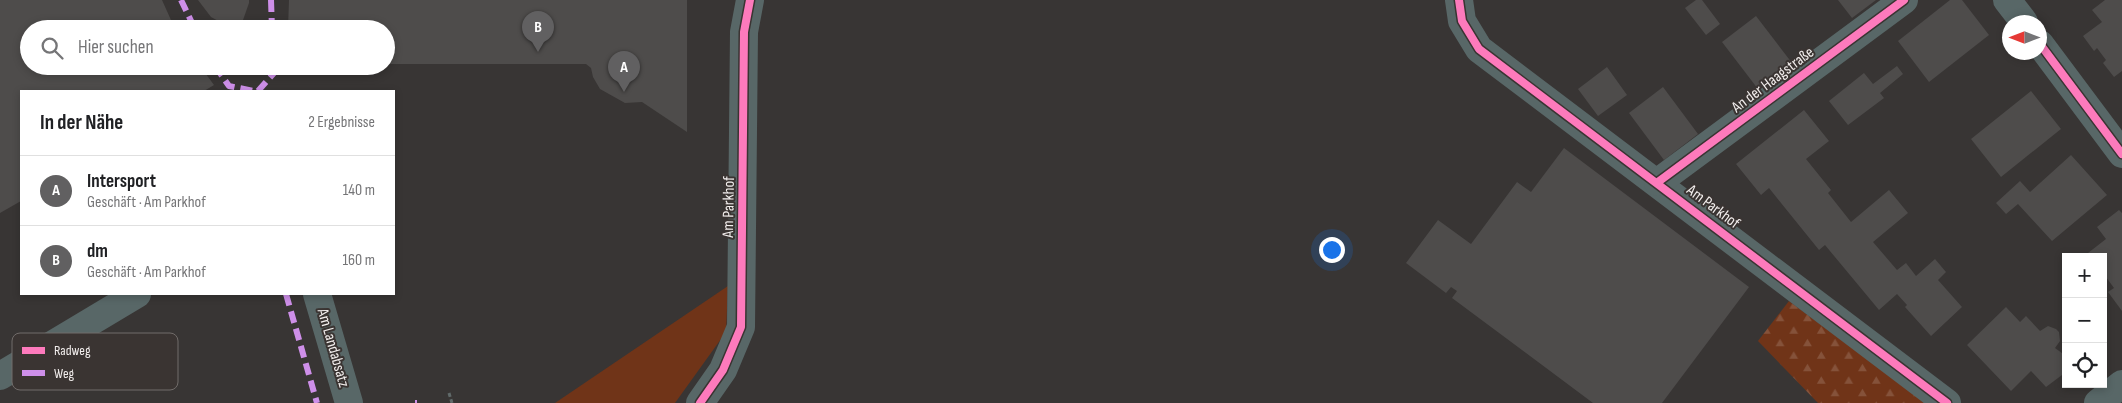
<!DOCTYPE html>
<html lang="de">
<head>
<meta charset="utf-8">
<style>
	body { margin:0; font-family:"Sofia Sans Condensed",sans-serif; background:#f2f2f2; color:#202124 }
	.controls { position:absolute; right:15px; bottom:15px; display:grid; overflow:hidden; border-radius:0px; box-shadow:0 2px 8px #0003 }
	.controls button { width:45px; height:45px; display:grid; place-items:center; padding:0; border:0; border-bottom:1px solid #e0e0e0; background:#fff; color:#202124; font:25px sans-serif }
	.compass { position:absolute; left:2002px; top:15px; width:45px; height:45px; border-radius:50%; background:#fff; box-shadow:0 2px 8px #0003; rotate:270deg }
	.you { position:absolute; left:1331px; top:249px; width:18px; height:18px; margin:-12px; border:4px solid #fff; border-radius:50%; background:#1a73e8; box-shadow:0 0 0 8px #1a73e833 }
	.badge { display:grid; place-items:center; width:32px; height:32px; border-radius:50%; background:#616061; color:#fff; font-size:16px; font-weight:700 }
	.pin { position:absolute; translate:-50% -41px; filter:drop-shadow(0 1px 2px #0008) }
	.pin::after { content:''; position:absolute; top:26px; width:18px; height:15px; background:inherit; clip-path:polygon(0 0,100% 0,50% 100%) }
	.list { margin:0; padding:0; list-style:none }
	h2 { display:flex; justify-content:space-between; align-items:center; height:65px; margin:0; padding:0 20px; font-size:21px }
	h2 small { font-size:16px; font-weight:400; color:#757577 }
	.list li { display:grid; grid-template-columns:32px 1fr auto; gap:15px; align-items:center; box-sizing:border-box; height:70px; padding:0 20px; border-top:1px solid #e0e0e0 }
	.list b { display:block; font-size:19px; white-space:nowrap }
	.list p { margin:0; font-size:16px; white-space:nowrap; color:#757577 }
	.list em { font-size:16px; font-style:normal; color:#757577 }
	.icon { flex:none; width:28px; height:28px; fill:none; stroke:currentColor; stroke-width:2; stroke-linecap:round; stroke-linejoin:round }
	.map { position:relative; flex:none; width:2122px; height:403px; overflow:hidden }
	.search { position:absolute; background:#fff; box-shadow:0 2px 8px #0003; left:20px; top:20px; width:375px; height:55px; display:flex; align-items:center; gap:12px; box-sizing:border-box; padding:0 18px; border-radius:28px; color:#757577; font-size:19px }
	.panel { position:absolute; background:#fff; box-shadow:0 2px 8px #0003; left:20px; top:90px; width:375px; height:205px; border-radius:0px }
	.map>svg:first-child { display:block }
	.grass { fill:#703418 }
	.forest { fill:url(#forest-firs) }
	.building { fill:#4e4c4b }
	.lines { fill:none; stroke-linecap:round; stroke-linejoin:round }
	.path { stroke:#616a6a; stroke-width:3; stroke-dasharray:4 2.5; stroke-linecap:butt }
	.minor { stroke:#586767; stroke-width:28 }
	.quiet { stroke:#ce8fe9; stroke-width:6; stroke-dasharray:12 6; stroke-linecap:butt }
	.cycleway-casing { stroke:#3a3432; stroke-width:11 }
	.cycleway { stroke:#fd7abc; stroke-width:8 }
	.labels { text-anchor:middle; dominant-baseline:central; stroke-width:4; stroke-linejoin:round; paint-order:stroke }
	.street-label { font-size:16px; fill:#f2eeed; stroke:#3a3432 }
	.key { fill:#3a3432; stroke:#716c6a; stroke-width:1 }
	.key-label { font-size:14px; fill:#f2eeed }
</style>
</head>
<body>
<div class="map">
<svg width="2122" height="403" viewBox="0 0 2122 403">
	<defs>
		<pattern id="forest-firs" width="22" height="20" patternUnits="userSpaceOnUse" patternTransform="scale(1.25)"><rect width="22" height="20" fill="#703418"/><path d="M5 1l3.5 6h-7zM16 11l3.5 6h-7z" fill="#85523a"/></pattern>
	</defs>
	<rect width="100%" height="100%" fill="#383534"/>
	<!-- grass -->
	<polygon class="grass" points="728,286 726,332 675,403 555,403"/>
	<!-- forest -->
	<polygon class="forest" points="1789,301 1926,403 1818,403 1758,341"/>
	<!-- building -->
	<g class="building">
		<polygon points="0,0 162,0 175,29 29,29 29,66 200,66 214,85 204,91 21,91 21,201 0,213"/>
		<polygon points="198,0 249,0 249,3 243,20 224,24 211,17"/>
		<polygon points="289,0 687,0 687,132 642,102 625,103 600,89 593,77 591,68 586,64 386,64 386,29 288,29"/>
		<polygon points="1696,0 1702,0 1720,24 1706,35 1685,8"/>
		<polygon points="1838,0 1876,0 1852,18"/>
		<polygon points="1950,0 1962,0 1989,35 1929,82 1898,41"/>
		<polygon points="2105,0 2122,0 2122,71 2114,77 2103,63 2106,60 2097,48 2094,51 2083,36 2102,22 2092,10"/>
		<polygon points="1756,16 1792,63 1758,89 1722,42"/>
		<polygon points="246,20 248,29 219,29 218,27"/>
		<polygon points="1897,66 1903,74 1880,93 1884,98 1848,125 1829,101 1864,73 1873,84"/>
		<polygon points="1607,67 1627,95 1598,116 1578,89"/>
		<polygon points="1663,87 1698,134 1664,160 1629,113"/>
		<polygon points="2031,91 2061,129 2001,177 1971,139"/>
		<polygon points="1804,110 1829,141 1806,159 1831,190 1828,193 1851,222 1889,190 1908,213 1873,242 1897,270 1906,263 1916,276 1935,259 1946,272 1938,280 1962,307 1931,336 1905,307 1907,305 1897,294 1879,310 1825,245 1819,250 1769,188 1761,195 1736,164"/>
		<polygon points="1564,148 1749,287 1662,403 1593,403 1452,298 1457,291 1451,287 1446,293 1406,263 1438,220 1471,244 1517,182 1531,192"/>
		<polygon points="2071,155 2107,195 2052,241 2018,204 2006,214 1996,203 2020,181 2030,192"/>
		<polygon points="2119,210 2122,213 2122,311 2108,292 2114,288 2103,273 2103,257 2091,257 2088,253 2106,239 2097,227"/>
		<polygon points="2006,307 2020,322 2026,316 2040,331 2048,326 2056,329 2059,332 2060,341 2055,348 2066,356 2066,372 2046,387 2031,371 2011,391 1967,345"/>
	</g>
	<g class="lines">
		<!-- path -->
		<polyline class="path" points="449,393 452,403"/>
		<!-- minor -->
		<g class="minor">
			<polyline points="1459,0 1462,21 1479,49 1947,403"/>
			<polyline points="2007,0 2024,22"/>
			<polyline points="2040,44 2122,154"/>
			<polyline points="1658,182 1904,0"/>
			<polyline points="317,294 349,403"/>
			<polyline points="0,376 137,294"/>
			<polyline points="700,403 723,370 741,327 744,32 750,0"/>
			<polyline points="2098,403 2122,384"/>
		</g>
		<!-- quiet -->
		<g class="quiet">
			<polyline points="181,0 195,29"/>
			<polyline points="271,0 272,29"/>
			<polyline points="215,66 229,86 254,91"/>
			<polyline points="258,91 274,73 272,66"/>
			<polyline points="286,294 317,403"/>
			<polyline points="415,403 417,403"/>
		</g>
		<!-- cycleway casing -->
		<g class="cycleway-casing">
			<g id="cycleway">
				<polyline points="1459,0 1462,21 1479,49 1947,403"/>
				<polyline points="2040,44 2122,154"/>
				<polyline points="1658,182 1904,0"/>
				<polyline points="700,403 723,370 741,327 744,32 750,0"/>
			</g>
		</g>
		<!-- cycleway -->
		<use href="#cycleway" class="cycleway"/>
	</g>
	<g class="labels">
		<!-- street labels -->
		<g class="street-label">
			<text transform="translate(1773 80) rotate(-37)">An der Haagstraße</text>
			<text transform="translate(729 207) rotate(-89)">Am Parkhof</text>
			<text transform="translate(1713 207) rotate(37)">Am Parkhof</text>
			<text transform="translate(333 348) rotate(74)">Am Landabsatz</text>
		</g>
	</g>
	<!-- legend -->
	<rect x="12" y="333" width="166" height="57" rx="8" class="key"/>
	<rect x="22" y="347" width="23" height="7" fill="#fd7abc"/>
	<rect x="22" y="370" width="23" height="6" fill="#ce8fe9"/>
	<g class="key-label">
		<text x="54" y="355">Radweg</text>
		<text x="54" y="378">Weg</text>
	</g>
</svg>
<div class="controls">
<button>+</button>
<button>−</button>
<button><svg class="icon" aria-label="locate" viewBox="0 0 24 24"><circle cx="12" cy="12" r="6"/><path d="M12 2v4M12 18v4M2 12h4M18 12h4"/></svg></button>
</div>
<svg class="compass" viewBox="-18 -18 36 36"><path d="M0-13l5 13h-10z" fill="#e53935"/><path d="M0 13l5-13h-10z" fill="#757577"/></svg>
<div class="you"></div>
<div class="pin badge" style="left:624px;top:92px">A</div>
<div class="pin badge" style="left:538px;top:52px">B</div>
<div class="search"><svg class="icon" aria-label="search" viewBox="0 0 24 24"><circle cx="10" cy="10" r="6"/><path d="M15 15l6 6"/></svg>Hier suchen</div>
<section class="panel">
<h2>In der Nähe<small>2 Ergebnisse</small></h2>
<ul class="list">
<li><span class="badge">A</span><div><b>Intersport</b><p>Geschäft · Am Parkhof</p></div><em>140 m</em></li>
<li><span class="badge">B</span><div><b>dm</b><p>Geschäft · Am Parkhof</p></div><em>160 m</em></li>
</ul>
</section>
</div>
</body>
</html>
